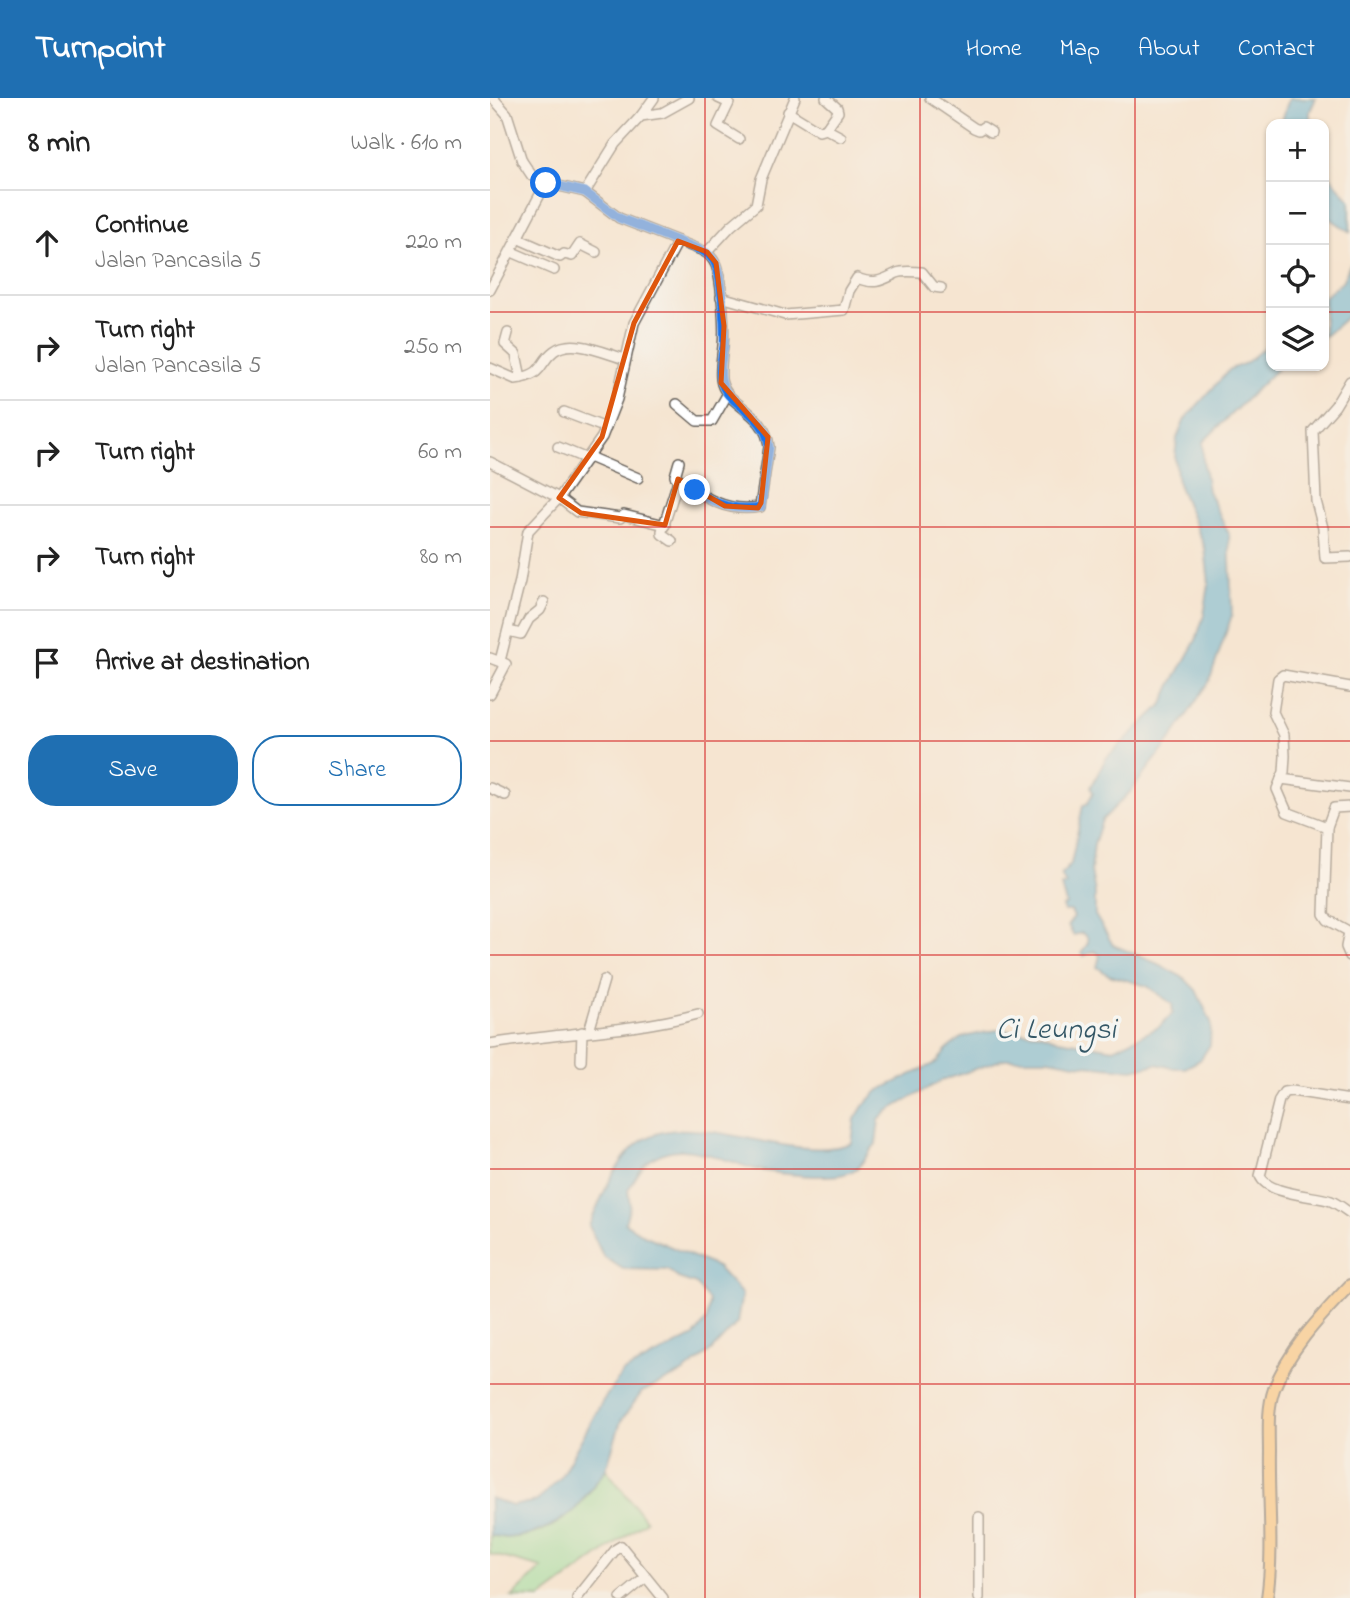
<!DOCTYPE html>
<html lang="en">
<head>
<meta charset="utf-8">
<style>
	body { margin:0; font-family:"Indie Flower",sans-serif; background:#f6f6f6; color:#222 }
	.controls { position:absolute; right:21px; top:21px; display:grid; overflow:hidden; border-radius:14px; box-shadow:0 2px 5px #0004 }
	.controls button { width:63px; height:63px; display:grid; place-items:center; padding:0; border:0; border-bottom:2px solid #e0e0e0; background:#fff; color:#222; font:35px sans-serif }
	.stop { position:absolute; width:21px; height:21px; margin:-16px; border:5px solid #1a73e8; border-radius:50%; background:#fff }
	.stop.end { background:#1a73e8; border-color:#fff; box-shadow:0 2px 7px #0008 }
	.list { margin:0; padding:0; list-style:none }
	h2 { display:flex; justify-content:space-between; align-items:center; height:91px; margin:0; padding:0 28px; font-size:30px }
	h2 small { font-size:23px; font-weight:400; color:#767676 }
	.list li { display:grid; grid-template-columns:46px 1fr auto; gap:21px; align-items:center; box-sizing:border-box; height:105px; padding:0 28px; border-top:2px solid #e0e0e0 }
	.list b { display:block; font-size:26px; white-space:nowrap }
	.list p { margin:0; font-size:23px; white-space:nowrap; color:#767676 }
	.list em { font-size:23px; font-style:normal; color:#767676 }
	.actions { display:flex; gap:14px; padding:21px 28px }
	.actions a { flex:1; padding:16px 0; border:2px solid #1f6fb2; border-radius:28px; text-align:center; font-size:24px; color:#1f6fb2 }
	.actions .main { background:#1f6fb2; color:#fff }
	.icon { flex:none; width:38px; height:38px; fill:none; stroke:currentColor; stroke-width:2; stroke-linecap:round; stroke-linejoin:round }
	.map { position:relative; flex:none; width:860px; height:1500px; overflow:hidden }
	header { display:flex; align-items:center; gap:42px; box-sizing:border-box; height:98px; padding:0 35px; background:#1f6fb2; color:#fff }
	header strong { font-size:33px }
	nav { display:flex; gap:38px; margin-inline-start:auto; font-size:24px }
	main { display:flex }
	aside { flex:1; background:#fff }
	.map>svg:first-child { display:block }
	.green { fill:#8fdd9b; stroke:#567c5c; stroke-width:2 }
	.water { fill:#58afd4; stroke:#3a6678; stroke-width:2 }
	.lines { fill:none; stroke-linecap:round; stroke-linejoin:round }
	.minor-casing { stroke:#68625b; stroke-width:12 }
	.major-casing { stroke:#68625b; stroke-width:14 }
	.minor { stroke:#fff; stroke-width:9 }
	.major { stroke:#fabe6d; stroke-width:10 }
	.route { stroke:#1a73e8; stroke-width:9 }
	.marked { fill:none; stroke:#de560d; stroke-width:5; stroke-linejoin:round }
	.grid { fill:none; stroke:#d62828; stroke-width:2; stroke-opacity:0.55 }
	.labels { text-anchor:middle; dominant-baseline:central; stroke-width:7; stroke-linejoin:round; paint-order:stroke }
	.water-label { font-size:30px; font-style:italic; fill:#345766; stroke:#f6f6f2 }
</style>
</head>
<body>
<header>
<strong>Turnpoint</strong>
<nav><a>Home</a><a>Map</a><a>About</a><a>Contact</a></nav>
</header>
<main>
<aside>
<h2>8 min<small>Walk · 610 m</small></h2>
<ul class="list">
<li><svg class="icon" aria-label="ahead" viewBox="0 0 24 24"><path d="M12 20V5M6 11l6-6 6 6"/></svg><div><b>Continue</b><p>Jalan Pancasila 5</p></div><em>220 m</em></li>
<li><svg class="icon" aria-label="right" viewBox="0 0 24 24"><path d="M7 20v-9h11M14 6l5 5-5 5"/></svg><div><b>Turn right</b><p>Jalan Pancasila 5</p></div><em>250 m</em></li>
<li><svg class="icon" aria-label="right" viewBox="0 0 24 24"><path d="M7 20v-9h11M14 6l5 5-5 5"/></svg><div><b>Turn right</b></div><em>60 m</em></li>
<li><svg class="icon" aria-label="right" viewBox="0 0 24 24"><path d="M7 20v-9h11M14 6l5 5-5 5"/></svg><div><b>Turn right</b></div><em>80 m</em></li>
<li><svg class="icon" aria-label="arrive" viewBox="0 0 24 24"><path d="M6 21V4h12l-3 4 3 4H6"/></svg><div><b>Arrive at destination</b></div></li>
</ul>
<div class="actions"><a class="main">Save</a><a>Share</a></div>
</aside>
<div class="map">
<svg width="860" height="1500" viewBox="0 0 860 1500">
	<rect width="100%" height="100%" fill="#f6f6f2"/>
	<filter id="ink" filterUnits="userSpaceOnUse"><feTurbulence type="fractalNoise" baseFrequency=".0143" numOctaves="2"/><feDisplacementMap in="SourceGraphic" scale="14" xChannelSelector="R" yChannelSelector="G"/><feConvolveMatrix kernelMatrix="1 2 1 2 8 2 1 2 1" color-interpolation-filters="sRGB"/></filter>
	<filter id="wash" filterUnits="userSpaceOnUse"><feTurbulence type="fractalNoise" baseFrequency=".00686" numOctaves="4" result="noise"/><feDisplacementMap in="SourceGraphic" scale="28" xChannelSelector="R" yChannelSelector="G"/><feGaussianBlur stdDeviation="1.57" result="paint"/><feColorMatrix in="noise" values="0 0 0 0 0 0 0 0 0 0 0 0 0 0 0 0 0 1.4 0 .05"/><feComposite in="paint" operator="in"/></filter>
	<g filter="url(#wash)">
		<rect width="100%" height="100%" fill="#f5e5d1"/>
		<!-- green -->
		<path class="green" d="M116 1371 156 1423 51 1500 22 1499 52 1470 0 1456V1437C29 1444 59 1434 82 1414 95 1403 105 1385 116 1371Z"/>
		<!-- water -->
		<g class="water">
			<polygon points="799,0 826,0 820,13 820,26 791,26"/>
			<polygon points="834,71 860,102 860,134 834,116"/>
			<polygon points="860,166 860,216 834,239 834,199 852,184"/>
			<path d="M781 244V268H790L713 344V361L718 393 739 436 742 517 719 584 679 644 640 694 612 722 604 746 601 773 605 794V817L623 847 668 866 694 880 706 892 721 924 720 947 710 962 695 970H683L666 966 643 972 585 966 559 961H514L451 983 398 1013 389 1022 386 1046C379 1053 373 1066 366 1071 353 1079 339 1078 324 1078 304 1077 284 1076 265 1071 231 1062 188 1037 157 1065 149 1072 144 1083 138 1092L140 1107 135 1125 154 1137 227 1169 252 1196 247 1225 221 1253 194 1274 152 1294 131 1323 116 1371 83 1414 61 1428 39 1437 16 1440 0 1437V1400L22 1408 47 1403 70 1380 112 1304 133 1274 204 1238 217 1221 219 1203 206 1186 188 1180 178 1172 133 1171 113 1158 99 1128C110 1103 121 1074 140 1053 188 998 297 1070 362 1045L365 1021 373 1008 389 992 446 965 457 951 473 939 507 932 550 935 569 942 624 951 669 929 683 915 682 906 657 888 619 877 607 869 610 857 604 853 594 858 592 854 598 845 597 839 592 835 583 837 578 827 584 819 581 813H574L572 809 576 806 571 788 576 787 571 777 581 766 593 707 597 706 603 695 601 689 616 660 673 606 680 589 706 542 714 517 719 486 715 450 688 386 685 360 687 340 695 321 740 271 756 265Z"/>
		</g>
	</g>
	<g filter="url(#ink)">
		<g class="lines">
			<!-- minor casing -->
			<g class="minor-casing">
				<g id="minor">
					<path d="M3 0 17 16 32 63 42 78 56 85 95 94 129 120 211 152C218 155 223 160 226 167 232 183 235 231 233 248 232 259 230 269 231 281 234 308 276 312 279 349L270 409C235 415 213 399 188 380"/>
					<polyline points="228,0 239,5 228,28 249,41"/>
					<polyline points="440,0 484,30 489,32 493,29 501,34"/>
					<polyline points="298,14 329,33 336,31 351,39"/>
					<polyline points="151,18 164,0"/>
					<polyline points="336,31 348,14 347,10 336,0"/>
					<polyline points="95,94 125,46 151,18 172,15 199,0"/>
					<polyline points="29,141 70,159 74,156 82,158 90,146 106,154"/>
					<polyline points="22,154 64,172"/>
					<polyline points="217,154 241,128 266,107 271,81 305,0"/>
					<polyline points="0,192 56,85"/>
					<path d="M231 199 295 217 354 212 359 193 367 180C385 187 391 183 407 175 414 172 425 174 432 174L444 189 451 190"/>
					<polyline points="0,270 25,281 31,280 26,256 15,246 18,235"/>
					<path d="M31 280C56 274 48 265 64 253 83 239 116 256 135 261"/>
					<polyline points="860,283 845,308 823,333 826,403 833,430 835,460 860,459"/>
					<polyline points="187,306 207,323 222,323 237,297"/>
					<polyline points="74,314 116,330"/>
					<polyline points="68,349 97,361"/>
					<polyline points="99,359 148,380"/>
					<polyline points="0,364 69,400 87,414 130,420 134,417 175,427"/>
					<polyline points="182,443 172,436 172,433 187,386 188,380 185,378 189,364"/>
					<polyline points="18,533 31,536 39,521 50,512 54,504"/>
					<polyline points="0,560 16,566 0,596"/>
					<polyline points="10,563 30,483 38,433 69,400 112,339 127,301 144,225 188,143"/>
					<polyline points="860,589 793,577 788,581 783,614 794,637 795,658 794,674 787,691 797,714 837,729 834,816 838,822 860,834"/>
					<polyline points="791,681 860,690"/>
					<polyline points="0,690 15,697"/>
					<polyline points="837,729 844,710 860,709"/>
					<polyline points="859,834 856,849 860,858"/>
					<polyline points="99,933 114,882"/>
					<path d="M0 946C69 935 140 934 208 916"/>
					<polyline points="91,963 92,934"/>
					<path d="M860 1002 802 993 794 994 789 1002 770 1078C778 1097 824 1097 841 1103 848 1106 854 1111 860 1115"/>
					<polyline points="87,1500 126,1451 131,1448 173,1500"/>
					<polyline points="131,1500 155,1480"/>
					<polyline points="489,1500 489,1419"/>
				</g>
			</g>
			<!-- major casing -->
			<g class="major-casing">
				<path id="major" d="M777 1500C784 1453 778 1403 779 1355 779 1334 777 1311 784 1291 798 1252 832 1217 860 1187"/>
			</g>
			<!-- minor -->
			<use href="#minor" class="minor"/>
			<!-- major -->
			<use href="#major" class="major"/>
		</g>
	</g>
	<g class="lines" filter="url(#ink)">
		<!-- route -->
		<path class="route" d="M56 85 95 94 129 120 211 152C218 155 223 160 226 167 232 181 235 232 234 248 232 259 229 269 231 281 235 309 276 312 279 349L271 409C247 413 224 407 205 392"/>
	</g>
	<!-- marked area -->
	<path d="M0 0H860V1500H0ZM188 143 217 154 226 165 234 228 231 285 278 339 271 405 268 410 235 408 188 381 175 427 91 415 69 400 112 339 144 225Z" fill="#f5e5d1" fill-opacity=".55" fill-rule="evenodd"/>
	<path class="marked" d="M188 143 217 154 226 165 234 228 231 285 278 339 271 405 268 410 235 408 188 381 175 427 91 415 69 400 112 339 144 225Z"/>
	<!-- grid -->
	<path class="grid" d="M215 0V1500M430 0V1500M645 0V1500M0 214H781M834 214H860M0 429H860M0 643H860M0 857H860M0 1071H860M0 1286H860"/>
	<g class="labels">
		<!-- water labels -->
		<g class="water-label">
			<text x="566" y="933">Ci Leungsi</text>
		</g>
	</g>
</svg>
<div class="controls">
<button>+</button>
<button>−</button>
<button><svg class="icon" aria-label="locate" viewBox="0 0 24 24"><circle cx="12" cy="12" r="6"/><path d="M12 2v4M12 18v4M2 12h4M18 12h4"/></svg></button>
<button><svg class="icon" aria-label="layers" viewBox="0 0 24 24"><path d="M12 4l9 5-9 5-9-5zM3 14l9 5 9-5"/></svg></button>
</div>
<div class="stop" style="left:56px;top:85px"></div>
<div class="stop end" style="left:205px;top:392px"></div>
</div>
</main>
</body>
</html>
